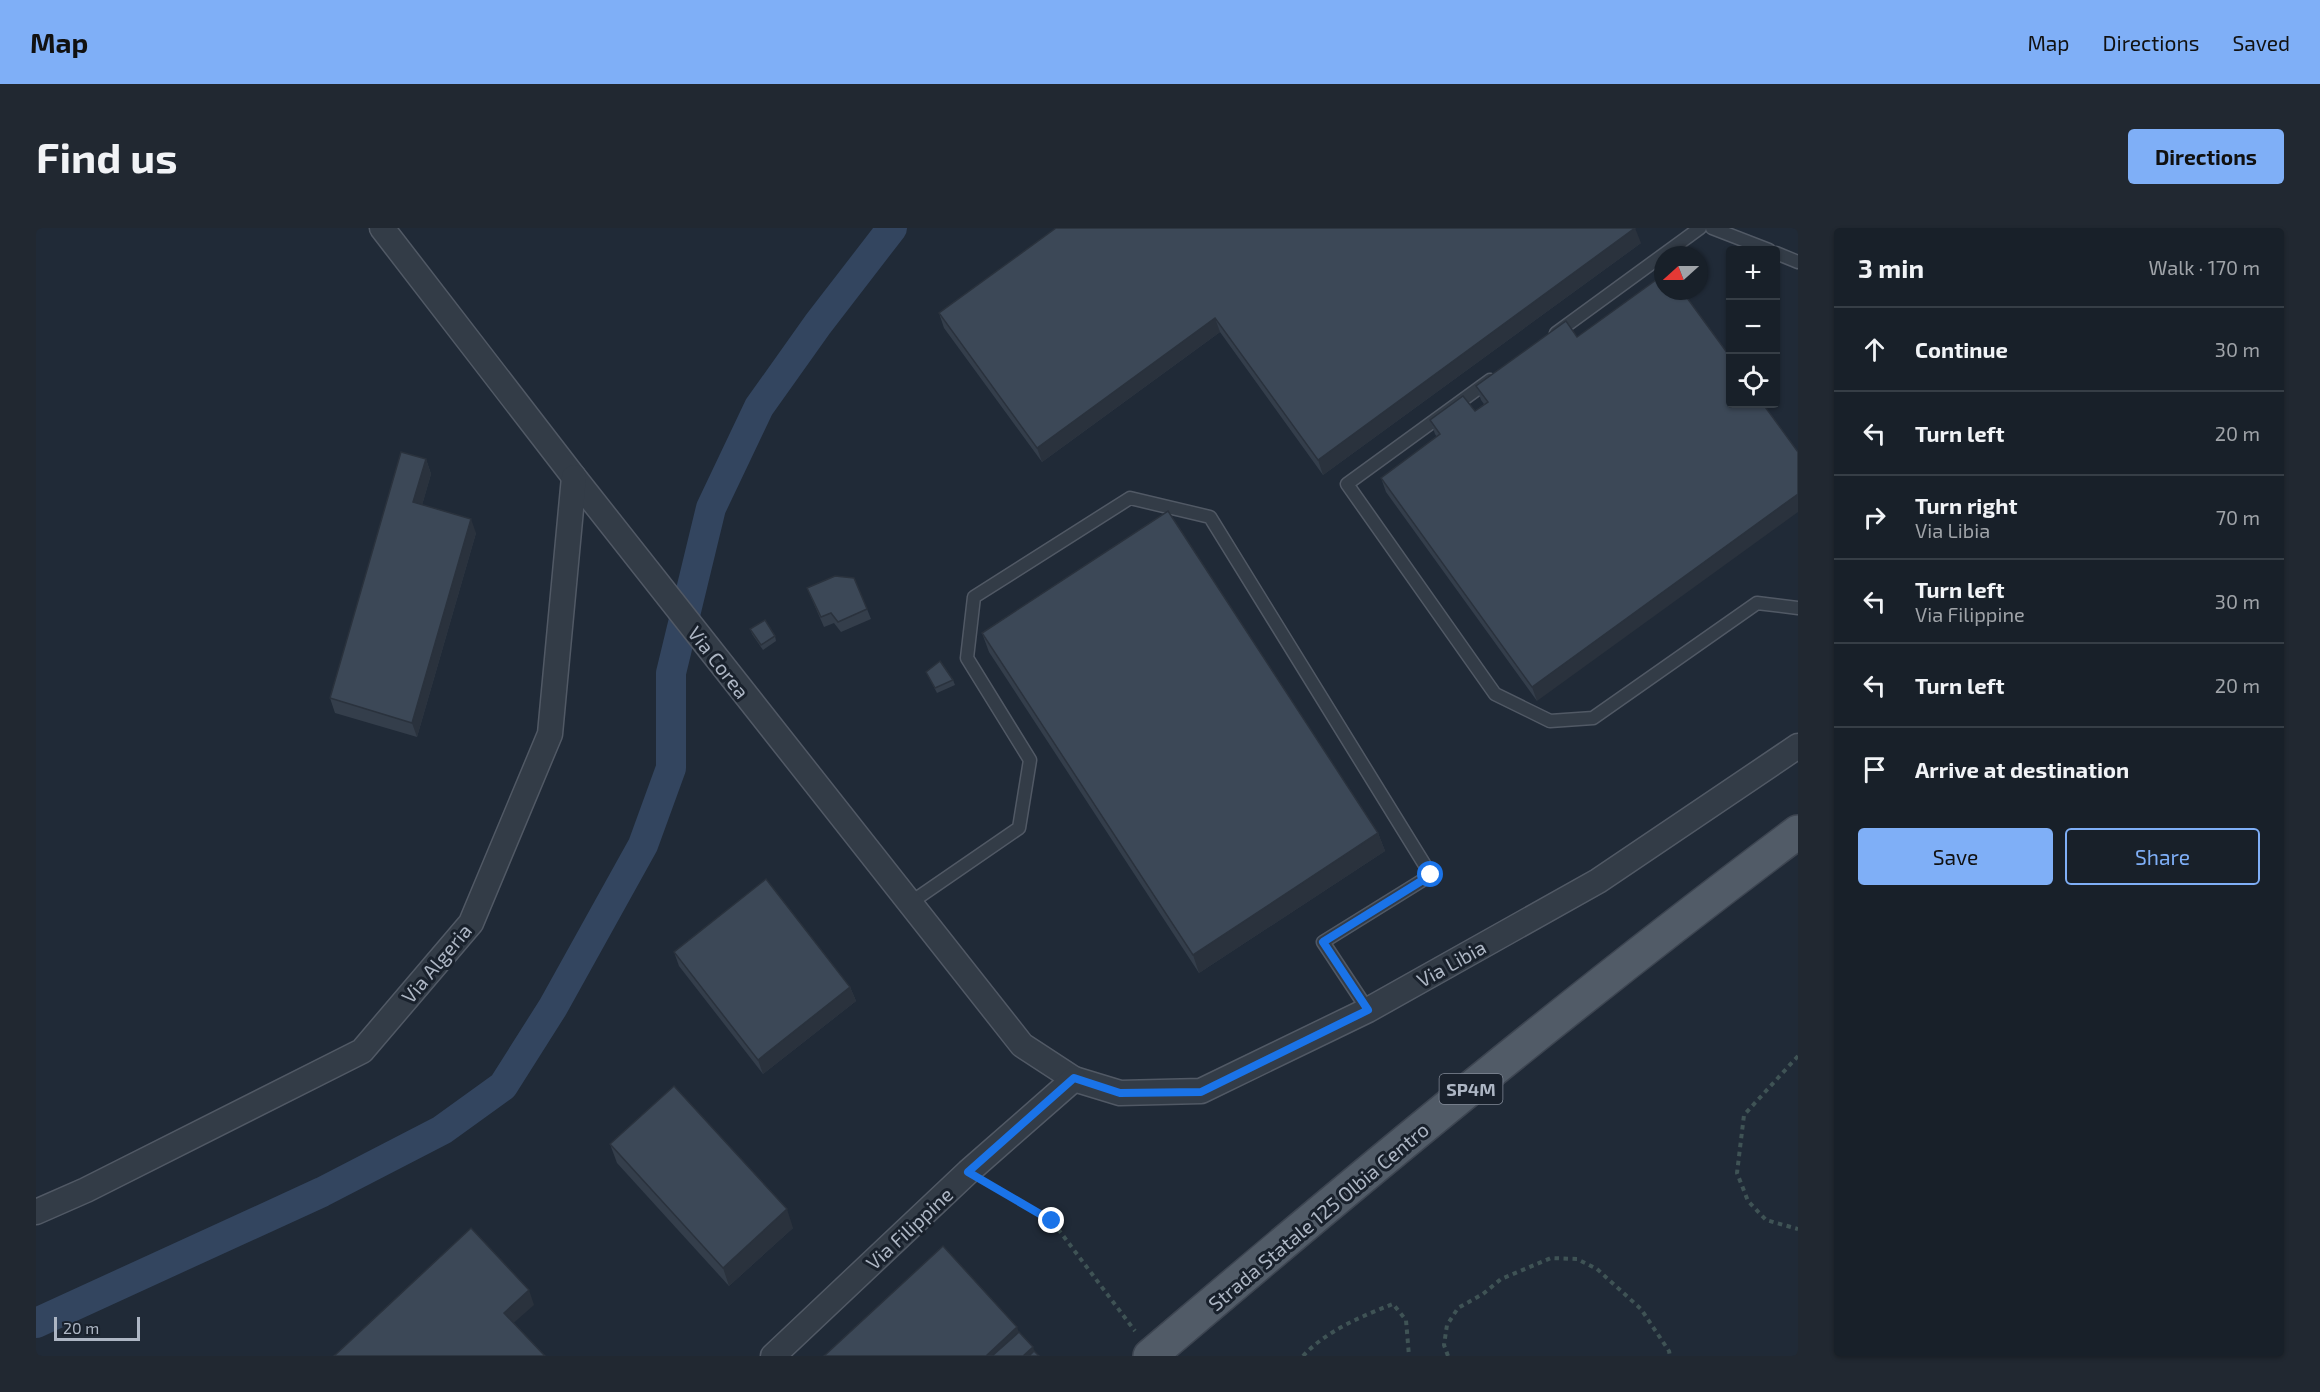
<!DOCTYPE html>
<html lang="en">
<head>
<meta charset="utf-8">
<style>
	body { margin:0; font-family:"Exo 2",sans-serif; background:#212831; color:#f1f3f6 }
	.controls { position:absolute; right:18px; top:18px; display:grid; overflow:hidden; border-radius:6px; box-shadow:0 2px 4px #0004 }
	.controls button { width:54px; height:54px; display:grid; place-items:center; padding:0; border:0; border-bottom:2px solid #363e46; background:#182029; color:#f1f3f6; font:30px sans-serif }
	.compass { position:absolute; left:1618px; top:18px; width:54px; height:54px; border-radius:50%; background:#182029; box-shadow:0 2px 4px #0004; rotate:249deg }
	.scale { position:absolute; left:18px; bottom:15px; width:86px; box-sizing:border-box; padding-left:6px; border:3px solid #adb6c4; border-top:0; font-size:16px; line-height:21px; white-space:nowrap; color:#adb6c4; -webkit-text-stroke:4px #19212c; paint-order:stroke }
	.stop { position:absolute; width:18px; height:18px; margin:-14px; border:4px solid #1a73e8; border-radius:50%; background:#fff }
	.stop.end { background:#1a73e8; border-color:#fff; box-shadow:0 2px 6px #0008 }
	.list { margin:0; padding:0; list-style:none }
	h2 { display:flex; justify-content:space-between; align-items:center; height:78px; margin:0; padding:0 24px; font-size:26px }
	h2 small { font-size:20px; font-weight:400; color:#9fa3a8 }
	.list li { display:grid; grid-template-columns:39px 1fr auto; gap:18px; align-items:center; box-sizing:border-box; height:84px; padding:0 24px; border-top:2px solid #363e46 }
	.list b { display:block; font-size:22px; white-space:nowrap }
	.list p { margin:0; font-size:20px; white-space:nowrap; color:#9fa3a8 }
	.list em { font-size:20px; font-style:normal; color:#9fa3a8 }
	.actions { display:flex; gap:12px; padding:18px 24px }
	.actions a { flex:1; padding:14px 0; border:2px solid #7faff7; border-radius:6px; text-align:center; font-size:21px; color:#7faff7 }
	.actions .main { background:#7faff7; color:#111 }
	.icon { flex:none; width:33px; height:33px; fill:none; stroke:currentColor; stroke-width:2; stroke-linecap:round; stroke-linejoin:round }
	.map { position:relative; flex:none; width:1762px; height:1128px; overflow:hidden; border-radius:6px }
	header { display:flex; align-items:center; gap:36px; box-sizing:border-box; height:84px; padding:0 30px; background:#7faff7; color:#111 }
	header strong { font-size:28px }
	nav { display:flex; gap:33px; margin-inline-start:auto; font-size:21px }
	.intro { display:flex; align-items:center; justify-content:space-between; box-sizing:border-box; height:144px; padding:0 36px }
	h1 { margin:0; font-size:42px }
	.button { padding:15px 27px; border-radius:6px; background:#7faff7; color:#111; font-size:21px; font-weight:700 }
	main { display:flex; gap:36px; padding:0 36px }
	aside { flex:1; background:#182029; border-radius:6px; box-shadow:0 2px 4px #0004 }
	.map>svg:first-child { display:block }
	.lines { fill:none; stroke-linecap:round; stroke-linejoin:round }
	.canal { stroke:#33455f; stroke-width:30 }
	.lane-casing { stroke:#515965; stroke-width:15 }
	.street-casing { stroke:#515965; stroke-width:27 }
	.primary-casing { stroke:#3d4551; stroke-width:36 }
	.path { stroke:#3f5355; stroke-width:4; stroke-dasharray:4.5 4.5; stroke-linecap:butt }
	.lane { stroke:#333c47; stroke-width:12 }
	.street { stroke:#333c47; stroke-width:24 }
	.primary { stroke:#515b67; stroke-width:33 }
	.wall { fill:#343e4b }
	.shaded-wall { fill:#2a323d }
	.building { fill:#3c4857; stroke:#2a323d; stroke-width:1.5 }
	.route { stroke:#1a73e8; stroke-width:8 }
	.labels { text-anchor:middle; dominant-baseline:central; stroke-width:6; stroke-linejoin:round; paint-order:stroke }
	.shield { fill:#19212c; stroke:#818996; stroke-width:1.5 }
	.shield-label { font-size:18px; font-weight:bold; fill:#adb6c4 }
	.street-label { font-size:20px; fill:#adb6c4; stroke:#19212c }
</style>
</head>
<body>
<header>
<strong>Map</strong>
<nav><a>Map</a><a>Directions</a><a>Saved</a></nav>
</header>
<div class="intro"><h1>Find us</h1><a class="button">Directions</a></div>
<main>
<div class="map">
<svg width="1762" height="1128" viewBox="0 0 1762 1128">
	<rect width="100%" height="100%" fill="#202a37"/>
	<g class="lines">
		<!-- canal -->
		<polyline class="canal" points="0,1095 286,964 406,902 467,858 517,779 607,617 635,540 635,445 675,280 723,179 782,96 856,0"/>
		<!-- lane casing -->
		<g class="lane-casing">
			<g id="lane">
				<polyline points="1676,0 1733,22"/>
				<polyline points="1740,25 1762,34"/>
				<polyline points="1520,105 1664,0"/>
				<polyline points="1454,152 1311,256 1459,466 1514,493 1557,490 1721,375 1762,380"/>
				<polyline points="874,675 983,600 994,532 931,430 938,369 1094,270 1174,289 1395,647 1287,714 1332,782"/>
			</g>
		</g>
		<!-- street casing -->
		<g class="street-casing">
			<g id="street">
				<polyline points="346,0 538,249 986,817 1038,851 1084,865 1165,863 1332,782 1562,653 1762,518"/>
				<polyline points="0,984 50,962 326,823 435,695 514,506 538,249"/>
				<polyline points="737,1128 932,944 1038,851"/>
			</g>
		</g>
		<!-- primary casing -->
		<g class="primary-casing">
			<path id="primary" d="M1114 1128C1325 948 1540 770 1762 604"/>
		</g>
		<!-- path -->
		<g class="path">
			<polyline points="1762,828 1708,887 1701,945 1712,973 1730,992 1762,1001"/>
			<polyline points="955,957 1016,993 1099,1103"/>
			<path d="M1267 1128C1290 1103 1326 1088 1357 1076L1370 1092 1373 1128"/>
			<polyline points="1412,1128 1408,1117 1411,1097 1422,1080 1447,1066 1465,1051 1515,1030 1541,1031 1561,1041 1605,1081 1633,1123 1634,1128"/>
		</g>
		<!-- lane -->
		<use href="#lane" class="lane"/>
		<!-- street -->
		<use href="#street" class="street"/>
		<!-- primary -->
		<use href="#primary" class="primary"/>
	</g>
	<!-- wall -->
	<g class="wall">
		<polygon points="1605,15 1287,247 1184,104 1006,234 908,100 903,85"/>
		<polygon points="1530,93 1501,473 1350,264 1345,250 1401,209 1399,206 1394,192 1439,183 1448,176 1445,172 1440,158"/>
		<polygon points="390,231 395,246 386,277 440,305 381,509 299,485 294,470"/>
		<polygon points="771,360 831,381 835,391 805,404 798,395 788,399"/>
		<polygon points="714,401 739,408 740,413 727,422 716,406"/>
		<polygon points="946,405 1342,605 1349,623 1163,745 953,424"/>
		<polygon points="890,444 917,452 919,457 901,465"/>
		<polygon points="638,724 814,759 820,773 727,846 643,738"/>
		<polygon points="574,916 757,1000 693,1058 581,935"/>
	</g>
	<!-- shaded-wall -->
	<g class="shaded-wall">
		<polygon points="1599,0 1605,15 1287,247 1282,232"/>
		<polygon points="1179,90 1184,104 1006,234 1001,220"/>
		<polygon points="390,231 395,246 383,288 377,274"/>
		<polygon points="1762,266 1762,284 1501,473 1496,459"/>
		<polygon points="435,291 440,305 381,509 376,495"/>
		<polygon points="1342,605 1349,623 1163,745 1157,727"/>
		<polygon points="814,759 820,773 727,846 722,832"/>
		<polygon points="751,981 757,1000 693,1058 687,1040"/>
		<polygon points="493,1062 498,1077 473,1099 468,1085"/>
		<polygon points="981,1099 988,1118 977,1128 950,1128"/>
		<polygon points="997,1119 1000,1128 987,1128"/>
	</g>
	<!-- building -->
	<g class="building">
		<polygon points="1020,0 1599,0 1282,232 1179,90 1001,220 903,85"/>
		<polygon points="1627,47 1627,63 1646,63 1695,130 1695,176 1727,176 1762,224 1762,266 1496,459 1345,250 1404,206 1394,192 1427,168 1439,183 1452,174 1440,158 1530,93 1541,109"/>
		<polygon points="365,224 390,231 377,274 435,291 376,495 294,470"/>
		<polygon points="1132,283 1342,605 1157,727 946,405"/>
		<polygon points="799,348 818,350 831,381 802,394 795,385 785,389 771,360"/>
		<polygon points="729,392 739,408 725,417 714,401"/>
		<polygon points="904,433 917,452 899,460 890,444"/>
		<polygon points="730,651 814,759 722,832 638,724"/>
		<polygon points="638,858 751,981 687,1040 574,916"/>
		<polygon points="435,1000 493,1062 468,1085 509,1128 298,1128"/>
		<polygon points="907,1018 981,1099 950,1128 788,1128"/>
		<polygon points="983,1104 997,1119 987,1128 956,1128"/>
		<polygon points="998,1123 1003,1128 993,1128"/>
	</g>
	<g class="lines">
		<!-- route -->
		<polyline class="route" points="1016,993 932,944 1038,850 1084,865 1165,864 1332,782 1287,714 1395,647"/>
	</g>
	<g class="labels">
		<!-- shield labels -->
		<rect class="shield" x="1403.5" y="846" width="63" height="30" rx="4.5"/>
		<g class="shield-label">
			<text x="1435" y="861">SP4M</text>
		</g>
		<!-- street labels -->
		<g class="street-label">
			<text transform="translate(683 434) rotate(52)">Via Corea</text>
			<text transform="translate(400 735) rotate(-50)">Via Algeria</text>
			<text transform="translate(1415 735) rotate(-29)">Via Libia</text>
			<text transform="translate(1282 988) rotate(-40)">Strada Statale 125 Olbia Centro</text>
			<text transform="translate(873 1000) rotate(-43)">Via Filippine</text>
		</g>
	</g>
</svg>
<div class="controls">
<button>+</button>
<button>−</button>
<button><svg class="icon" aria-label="locate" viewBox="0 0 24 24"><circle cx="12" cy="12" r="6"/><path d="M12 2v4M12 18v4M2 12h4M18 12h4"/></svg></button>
</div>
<svg class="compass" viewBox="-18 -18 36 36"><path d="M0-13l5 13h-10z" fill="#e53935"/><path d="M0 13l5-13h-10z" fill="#9fa3a8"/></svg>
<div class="scale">20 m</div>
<div class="stop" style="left:1395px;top:647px"></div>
<div class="stop end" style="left:1016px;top:993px"></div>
</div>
<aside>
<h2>3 min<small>Walk · 170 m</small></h2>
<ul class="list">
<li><svg class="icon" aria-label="ahead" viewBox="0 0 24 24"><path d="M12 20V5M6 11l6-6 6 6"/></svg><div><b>Continue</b></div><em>30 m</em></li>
<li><svg class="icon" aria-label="left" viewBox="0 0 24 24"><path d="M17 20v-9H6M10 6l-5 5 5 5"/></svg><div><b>Turn left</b></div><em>20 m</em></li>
<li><svg class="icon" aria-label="right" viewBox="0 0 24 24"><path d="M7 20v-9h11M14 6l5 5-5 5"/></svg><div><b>Turn right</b><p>Via Libia</p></div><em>70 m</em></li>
<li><svg class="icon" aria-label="left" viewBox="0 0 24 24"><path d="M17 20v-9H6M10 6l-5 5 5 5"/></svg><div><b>Turn left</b><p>Via Filippine</p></div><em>30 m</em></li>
<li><svg class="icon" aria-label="left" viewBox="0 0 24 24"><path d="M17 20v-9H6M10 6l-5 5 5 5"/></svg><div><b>Turn left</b></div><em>20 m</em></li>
<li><svg class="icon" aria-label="arrive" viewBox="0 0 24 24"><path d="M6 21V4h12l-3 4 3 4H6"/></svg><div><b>Arrive at destination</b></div></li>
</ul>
<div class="actions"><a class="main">Save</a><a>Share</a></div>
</aside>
</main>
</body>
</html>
